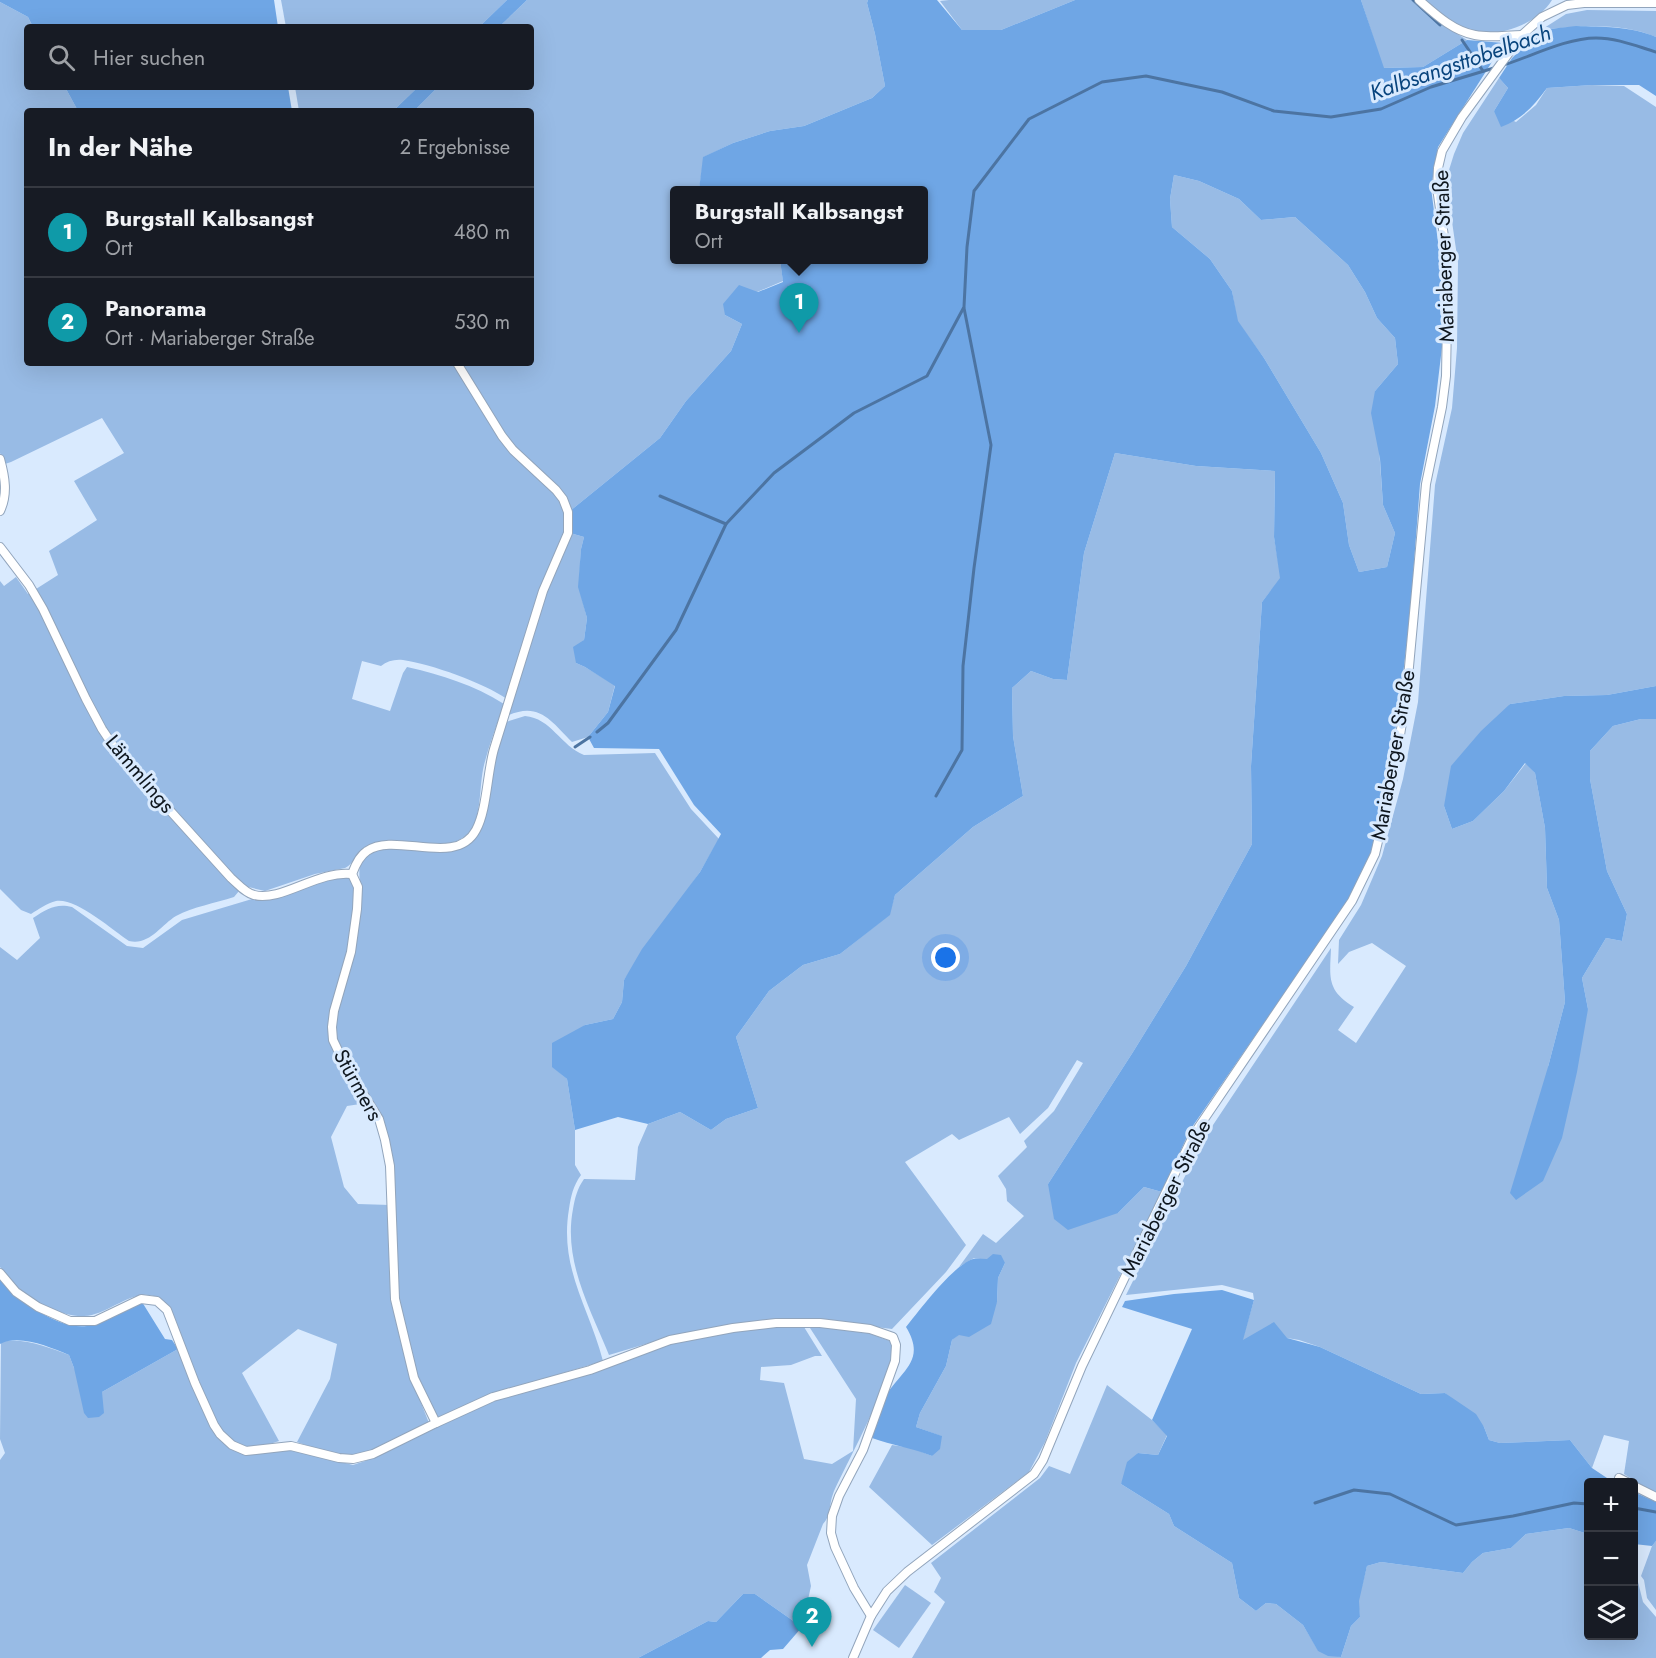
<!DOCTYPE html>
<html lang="de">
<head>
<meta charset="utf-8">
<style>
	body { margin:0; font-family:Jost,sans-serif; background:#242831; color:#f1f3f6 }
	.controls { position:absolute; right:18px; bottom:18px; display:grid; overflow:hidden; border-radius:6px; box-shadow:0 6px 24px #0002 }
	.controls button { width:54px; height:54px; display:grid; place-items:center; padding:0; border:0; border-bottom:2px solid #363941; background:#171b24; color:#f1f3f6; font:30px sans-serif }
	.you { position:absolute; left:946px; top:958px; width:21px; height:21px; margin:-15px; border:4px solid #fff; border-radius:50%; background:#1a73e8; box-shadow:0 0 0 9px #1a73e833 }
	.badge { display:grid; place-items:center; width:39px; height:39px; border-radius:50%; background:#1a73e8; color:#fff; font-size:20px; font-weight:700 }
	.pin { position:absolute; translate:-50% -50px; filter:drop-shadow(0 2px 3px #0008) }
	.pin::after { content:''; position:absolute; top:32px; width:21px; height:18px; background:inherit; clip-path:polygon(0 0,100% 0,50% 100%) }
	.popup { position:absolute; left:670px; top:186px; width:258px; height:78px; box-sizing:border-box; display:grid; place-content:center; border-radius:6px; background:#171b24; filter:drop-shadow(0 2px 4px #0005); font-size:20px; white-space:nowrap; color:#9ea1a6 }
	.popup b { font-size:22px; color:#f1f3f6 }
	.popup::after { content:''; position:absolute; left:50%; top:100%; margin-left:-12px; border:12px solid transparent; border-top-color:#171b24 }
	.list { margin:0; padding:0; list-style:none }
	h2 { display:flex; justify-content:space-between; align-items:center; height:78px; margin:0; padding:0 24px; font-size:26px }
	h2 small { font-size:20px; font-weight:400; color:#9ea1a6 }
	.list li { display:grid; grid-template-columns:39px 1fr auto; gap:18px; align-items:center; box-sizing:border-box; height:90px; padding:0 24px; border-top:2px solid #363941 }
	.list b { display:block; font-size:22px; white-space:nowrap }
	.list p { margin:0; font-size:20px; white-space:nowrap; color:#9ea1a6 }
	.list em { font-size:20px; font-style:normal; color:#9ea1a6 }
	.icon { flex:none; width:33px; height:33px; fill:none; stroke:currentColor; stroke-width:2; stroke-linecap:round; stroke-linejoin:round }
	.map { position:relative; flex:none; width:1656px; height:1658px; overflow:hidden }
	.search { position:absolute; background:#171b24; box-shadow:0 6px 24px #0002; left:24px; top:24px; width:510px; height:66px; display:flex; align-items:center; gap:15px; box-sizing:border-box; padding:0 21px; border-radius:6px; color:#9ea1a6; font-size:22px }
	.panel { position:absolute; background:#171b24; box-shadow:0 6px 24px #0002; left:24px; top:108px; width:510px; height:258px; border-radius:6px }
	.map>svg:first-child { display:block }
	.green { fill:#98bbe5 }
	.forest { fill:#6fa6e5; fill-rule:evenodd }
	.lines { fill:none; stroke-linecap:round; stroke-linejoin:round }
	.stream { stroke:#4c74a2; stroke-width:3 }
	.minor-casing { stroke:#92a5bc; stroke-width:10 }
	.minor { stroke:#fff; stroke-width:8 }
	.labels { text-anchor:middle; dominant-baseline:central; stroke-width:6; stroke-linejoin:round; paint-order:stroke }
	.street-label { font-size:21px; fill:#0e161e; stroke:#d9eafe }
	.water-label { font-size:22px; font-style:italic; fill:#08447d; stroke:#d9eafe }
</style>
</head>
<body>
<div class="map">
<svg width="1656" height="1658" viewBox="0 0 1656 1658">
	<rect width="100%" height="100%" fill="#d9eafe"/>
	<!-- green -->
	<g class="green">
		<polygon points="281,0 507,0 479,27 286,27"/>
		<polygon points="527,0 868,0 867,3 875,34 885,86 872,98 804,126 770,131 733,143 704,157 699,190 674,190 674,260 780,260 783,281 757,292 725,315 742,324 731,351 686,401 660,438 570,511 504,435 460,363 531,363 531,111 414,111 438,87 531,87 531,27 499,27"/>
		<polygon points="949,0 1075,0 1001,30 962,30 940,1"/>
		<polygon points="1361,0 1412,0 1432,18 1467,40 1423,67 1383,68"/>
		<path d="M1424 0H1552C1536 26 1494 40 1465 30 1450 24 1436 11 1424 0Z"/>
		<path d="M0 2 28 17 33 27H27V87H65L78 111H27V363H454L499 438 561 500 567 513 566 532 507 699C484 683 431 664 403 660 395 659 387 661 381 666L362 661 352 699 390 711 403 673 407 667C442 675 474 685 504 704 497 724 489 745 484 765 479 786 482 810 472 829 468 835 461 840 454 842 427 849 397 834 371 844 357 849 356 863 345 868L315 874 265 891 244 886 234 877 121 752 88 698 36 589 58 575 49 551 97 520 74 481 124 453 102 418 11 462 5 464 0 453Z"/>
		<path d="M1587 10 1656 11V37C1620 22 1578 26 1541 30L1566 14Z"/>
		<path d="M1499 78 1508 88 1494 111 1516 122 1536 105 1547 88 1592 85 1624 86 1656 107V686L1607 695 1564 696 1510 704 1444 806 1452 829 1473 821 1504 791 1526 763 1535 773 1545 828 1547 888 1559 920 1565 1002 1548 1067 1588 1009 1582 978 1606 938 1622 941 1627 914 1607 871 1590 779V751L1613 726 1641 719H1656V1494L1624 1474 1629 1441 1604 1435 1592 1468 1570 1440 1500 1443 1489 1440 1484 1427 1445 1393 1421 1394 1320 1347 1299 1340 1287 1338 1242 1341 1254 1300 1253 1293 1222 1285 1126 1295 1203 1140 1331 948C1330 977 1326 990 1354 1007L1338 1030 1356 1043 1406 966 1372 943 1349 952 1338 964 1339 940 1361 905 1382 856 1403 779 1418 702 1435 485 1452 408 1457 348 1458 263 1447 187 1449 170 1454 154 1463 133Z"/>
		<polygon points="295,87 418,87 393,111 299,111"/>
		<polygon points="1174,175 1199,181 1239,199 1261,220 1295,217 1348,265 1365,292 1377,318 1395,338 1398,364 1375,391 1383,505 1395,533 1387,567 1359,572 1349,545 1343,503 1321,453 1264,358 1237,321 1232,291 1210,259 1172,227 1170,199"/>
		<path d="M1115 453 1196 466 1275 471 1274 537 1281 578 1262 602 1251 766 1252 844 1186 966 1133 1052 1048 1184 1118 1213 1144 1187 1162 1192 1076 1363 1045 1442 1029 1472 932 1545 869 1487 892 1445 912 1448 932 1456 941 1436 916 1427 920 1413 946 1366 952 1340 997 1302 998 1278 1005 1263 974 1258 959 1267 983 1234 996 1243 1024 1216 1007 1201 1006 1189 998 1176 1027 1147 1024 1141 1054 1111 1083 1063 1077 1060 1048 1108 1020 1134 1009 1117 959 1140 952 1134 905 1162 966 1245 946 1272 892 1329 820 1320 669 1337 609 1355C590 1308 563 1261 573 1209 575 1198 577 1189 584 1179L635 1180 638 1147 648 1124 680 1112 711 1130 726 1119 758 1108 736 1037 769 991 803 965 840 954 889 915 895 895 973 827 1023 796 1013 736 1012 688 1031 671 1053 679 1067 680 1084 553Z"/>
		<path d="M570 533 584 537 581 549 579 587 587 618 584 640 576 663 585 667 615 685 608 712 588 737 572 742C551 721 539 701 507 716L545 591Z"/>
		<path d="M16 577 28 594 31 592 83 701 116 756 239 891 234 897C215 903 193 907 176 916 161 925 149 946 129 941 112 930 77 898 56 901 47 903 39 909 31 914L21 910 0 889V581L4 586Z"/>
		<path d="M525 716C551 718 561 746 584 755L655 753 691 809 719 839 700 872 624 980 622 1002 613 1019 585 1025 552 1066 567 1079 575 1130V1165L581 1175C573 1186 571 1196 569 1209 559 1268 589 1307 603 1361L493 1394 436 1418 416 1377 398 1299 394 1205 382 1118 372 1099 346 1062 336 1040 334 1027 361 887C345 814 449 877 479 831L491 769 506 722Z"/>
		<path d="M336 876 351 877C365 910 338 991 329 1027L367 1103 347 1106 331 1137 344 1187 358 1204 390 1205C391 1236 390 1267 393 1298 397 1342 413 1382 429 1423 407 1433 376 1454 352 1455 333 1455 314 1448 297 1442L330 1379 337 1344 298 1329 242 1373 279 1441C265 1446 249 1451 235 1443 211 1429 192 1364 182 1338 178 1327 175 1314 167 1305 141 1277 113 1315 84 1316 63 1317 37 1303 21 1291 13 1284 7 1275 0 1267V947L17 960 40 938 33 918C47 909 56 903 72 907L127 946 143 948 182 920 252 899H265Z"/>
		<path d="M800 1325 804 1327 822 1356H815L791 1365 761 1367 760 1380 784 1383 804 1459 832 1464 853 1451 856 1399 810 1328 813 1325 868 1333 890 1341C901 1369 845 1464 833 1494 829 1504 831 1516 823 1524L807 1565 811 1586 802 1627 755 1594H743L716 1622 708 1621 638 1658H0V1460L5 1453 0 1439 1 1342C23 1337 48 1347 69 1355L74 1368 102 1392 178 1349 210 1426 229 1448 245 1454 291 1449 353 1465 365 1461 410 1438 495 1401 592 1372 670 1343 733 1330Z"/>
		<polygon points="1107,1385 1152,1420 1167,1435 1158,1455 1138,1453 1121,1484 1169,1514 1174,1526 1232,1563 1239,1598 1256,1611 1266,1603 1276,1604 1303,1625 1318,1650 1341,1657 1351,1626 1360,1617 1358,1601 1367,1566 1381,1562 1463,1573 1472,1562 1483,1553 1511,1548 1526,1534 1569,1528 1588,1534 1588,1636 1634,1636 1634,1579 1638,1582 1643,1602 1656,1617 1656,1658 912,1658 945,1602 934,1592 941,1578 931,1563 1040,1478 1049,1466 1070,1474"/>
		<polygon points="1656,1541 1656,1610 1647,1598 1644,1580 1641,1576 1652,1546"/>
		<polygon points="905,1585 931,1603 899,1648 873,1630"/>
	</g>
	<!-- forest -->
	<g class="forest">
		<polygon points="0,0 274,0 278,27 33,27 28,17 0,2"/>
		<polygon points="507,0 527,0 499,27 479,27"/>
		<path d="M868 0H937L962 30H1001L1075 0H1361L1384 68 1423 67 1467 40 1504 43 1438 147 1431 188 1441 265 1442 347 1435 406 1420 484 1410 616 1400 700 1388 776 1371 852 1351 897 1190 1130 1162 1192 1144 1187 1118 1213 1068 1230 1054 1219 1048 1184 1133 1052 1186 966 1252 844 1251 766 1262 602 1280 578 1274 537 1275 471 1196 466 1115 453 1084 553 1067 680 1053 679 1031 671 1012 688 1013 736 1023 796 973 827 895 895 890 915 840 954 803 965 769 991 736 1037 758 1108 726 1119 711 1130 680 1112 648 1124 618 1117 575 1130 567 1079 552 1067V1043L585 1025 613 1019 622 1002 624 980 642 949 700 872 721 834 694 805 659 749 594 748 588 737 608 712 615 686 585 667 576 663 573 647 584 640 587 618 578 587 581 549 584 537 570 533V511L660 438 686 401 731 351 742 324 725 315 723 304 739 285 758 292 783 282 780 260H924V190H699L703 157 733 143 770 131 804 126 872 98 885 86 875 34 867 3ZM1174 175 1199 181 1239 199 1261 220 1295 217 1348 265 1365 292 1377 318 1395 338 1398 364 1375 391 1371 413 1380 459 1383 505 1395 533 1387 567 1359 572 1349 545 1343 503 1321 453 1264 358 1238 321 1232 291 1210 259 1172 227 1170 199Z"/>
		<path d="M1576 26C1602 27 1631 26 1656 37V96L1639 85H1592L1547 88C1534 106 1522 119 1501 127L1494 111 1508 88 1499 78 1512 58 1541 30Z"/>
		<polygon points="65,87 288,87 292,111 78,111"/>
		<polygon points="418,87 438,87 414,111 393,111"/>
		<polygon points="1656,686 1656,719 1641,719 1613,726 1590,751 1590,779 1607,871 1627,914 1622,941 1606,938 1582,978 1588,1009 1577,1072 1562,1138 1543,1181 1516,1200 1510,1193 1548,1067 1565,1002 1559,920 1547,888 1545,828 1535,773 1525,763 1504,791 1473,821 1452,829 1444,806 1451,766 1481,731 1510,704 1564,696 1607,695"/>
		<path d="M993 1254 1001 1255 1005 1263 998 1278 997 1302 991 1324 969 1337 959 1335 952 1340 946 1366 920 1413 916 1427 942 1436 940 1449 932 1456C912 1448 892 1445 872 1438 875 1426 878 1412 883 1401 898 1371 928 1363 906 1327 920 1310 952 1266 973 1259 977 1258 982 1259 987 1259Z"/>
		<path d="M0 1279C18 1300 58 1330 87 1326 106 1323 125 1310 142 1302L165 1339 172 1340 178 1349 102 1392 104 1413 99 1417 88 1418 84 1413 74 1368 69 1355C49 1347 20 1334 0 1344Z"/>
		<polygon points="1222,1290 1254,1300 1243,1340 1274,1322 1287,1338 1320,1347 1421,1394 1445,1393 1476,1414 1484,1427 1489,1440 1500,1443 1570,1440 1592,1468 1613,1482 1588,1482 1588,1534 1569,1528 1526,1534 1511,1548 1483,1553 1472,1562 1463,1573 1381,1562 1367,1566 1359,1601 1360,1617 1351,1626 1341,1657 1328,1656 1318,1651 1303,1625 1276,1604 1266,1603 1256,1611 1239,1598 1232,1563 1174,1526 1169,1514 1121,1484 1127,1462 1138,1453 1158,1455 1167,1436 1152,1420 1192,1329 1122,1307 1125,1301 1174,1294"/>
		<polygon points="1634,1492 1656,1502 1656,1541 1652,1546 1634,1544"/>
		<polygon points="743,1594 755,1594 802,1627 783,1649 770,1650 761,1658 638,1658 708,1621 716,1622"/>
	</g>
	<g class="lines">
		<!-- stream -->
		<g class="stream">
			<polyline points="1413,0 1440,25"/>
			<polyline points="1462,40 1483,71"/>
			<path d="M1501 66C1530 57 1566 38 1596 38 1617 38 1636 46 1656 52"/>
			<polyline points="660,496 726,524"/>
			<polyline points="597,732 608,723 676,630 726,524 774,473 854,413 927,376 964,307 967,247 974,191 1029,119 1102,82 1146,76 1222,92 1274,111 1331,117 1381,109 1431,87 1494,68"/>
			<polyline points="575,747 590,737"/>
			<polyline points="936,796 962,750 963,666 974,568 991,445 964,308"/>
			<polyline points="1315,1503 1354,1490 1390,1494 1456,1525 1513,1516 1574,1503 1588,1504"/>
			<polyline points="1634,1508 1656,1512"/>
		</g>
		<!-- minor casing -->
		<g class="minor-casing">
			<g id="minor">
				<path d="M1419 0C1435 14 1453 31 1475 35 1489 38 1507 35 1522 35"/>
				<path d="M0 459C5 477 8 494 0 511"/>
				<path d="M0 547 29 585 43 609 86 699 102 729 118 753 231 878C238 884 245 893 254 895 282 902 318 870 352 874"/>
				<path d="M352 874C355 866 359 856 367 851 395 831 456 868 476 830 487 810 487 773 494 749L543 591 568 533V512L563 499 556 490 513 450 502 436 457 363"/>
				<polyline points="352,874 358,887 357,909 351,952 334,1011 332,1027 333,1040 344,1063 379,1119 385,1140 390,1166 395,1299 414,1378 436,1423"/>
				<polyline points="0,1273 16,1292 38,1307 70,1321 95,1321 141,1299 157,1301 167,1310 195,1383 214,1425 220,1434 232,1445 246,1451 291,1446 339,1458 353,1459 373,1454 436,1423 493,1397 590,1370 670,1340 733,1328 776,1323 820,1323 870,1329 893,1337 896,1345 895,1361 863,1450 839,1496 832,1516 831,1533 835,1547 854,1588 871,1616"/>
				<polyline points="1619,1478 1627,1482"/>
				<polyline points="1634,1486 1656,1497"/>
				<polyline points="853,1658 871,1616 887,1591 907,1572 1034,1474 1043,1460 1082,1366 1194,1134 1352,901 1375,854 1393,777 1406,699 1426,484 1442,407 1446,376 1448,264 1437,188 1438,168 1442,151 1462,117 1522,35 1542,17 1567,5 1584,3 1656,3"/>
			</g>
		</g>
		<!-- minor -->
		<use href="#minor" class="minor"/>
	</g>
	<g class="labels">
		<!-- street labels -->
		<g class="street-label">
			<text transform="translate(1444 256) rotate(-92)">Mariaberger Straße</text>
			<text transform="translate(1393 755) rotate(-80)">Mariaberger Straße</text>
			<text transform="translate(140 774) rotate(50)">Lämmlings</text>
			<text transform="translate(358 1085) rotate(61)">Stürmers</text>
			<text transform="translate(1166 1198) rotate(-63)">Mariaberger Straße</text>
		</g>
		<!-- water labels -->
		<g class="water-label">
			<text transform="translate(1460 62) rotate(-19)">Kalbsangsttobelbach</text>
		</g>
	</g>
</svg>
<div class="controls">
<button>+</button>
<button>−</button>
<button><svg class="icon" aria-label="layers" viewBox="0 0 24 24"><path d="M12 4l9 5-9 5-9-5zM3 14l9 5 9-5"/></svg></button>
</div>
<div class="you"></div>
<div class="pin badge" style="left:799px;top:333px;background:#0f9aa8">1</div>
<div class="popup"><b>Burgstall Kalbsangst</b>Ort</div>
<div class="pin badge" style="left:812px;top:1647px;background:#0f9aa8">2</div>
<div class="search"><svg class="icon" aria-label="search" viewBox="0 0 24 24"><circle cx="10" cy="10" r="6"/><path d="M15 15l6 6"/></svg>Hier suchen</div>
<section class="panel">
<h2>In der Nähe<small>2 Ergebnisse</small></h2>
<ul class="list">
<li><span class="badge" style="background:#0f9aa8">1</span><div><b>Burgstall Kalbsangst</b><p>Ort</p></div><em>480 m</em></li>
<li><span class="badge" style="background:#0f9aa8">2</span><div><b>Panorama</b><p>Ort · Mariaberger Straße</p></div><em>530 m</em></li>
</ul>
</section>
</div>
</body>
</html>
